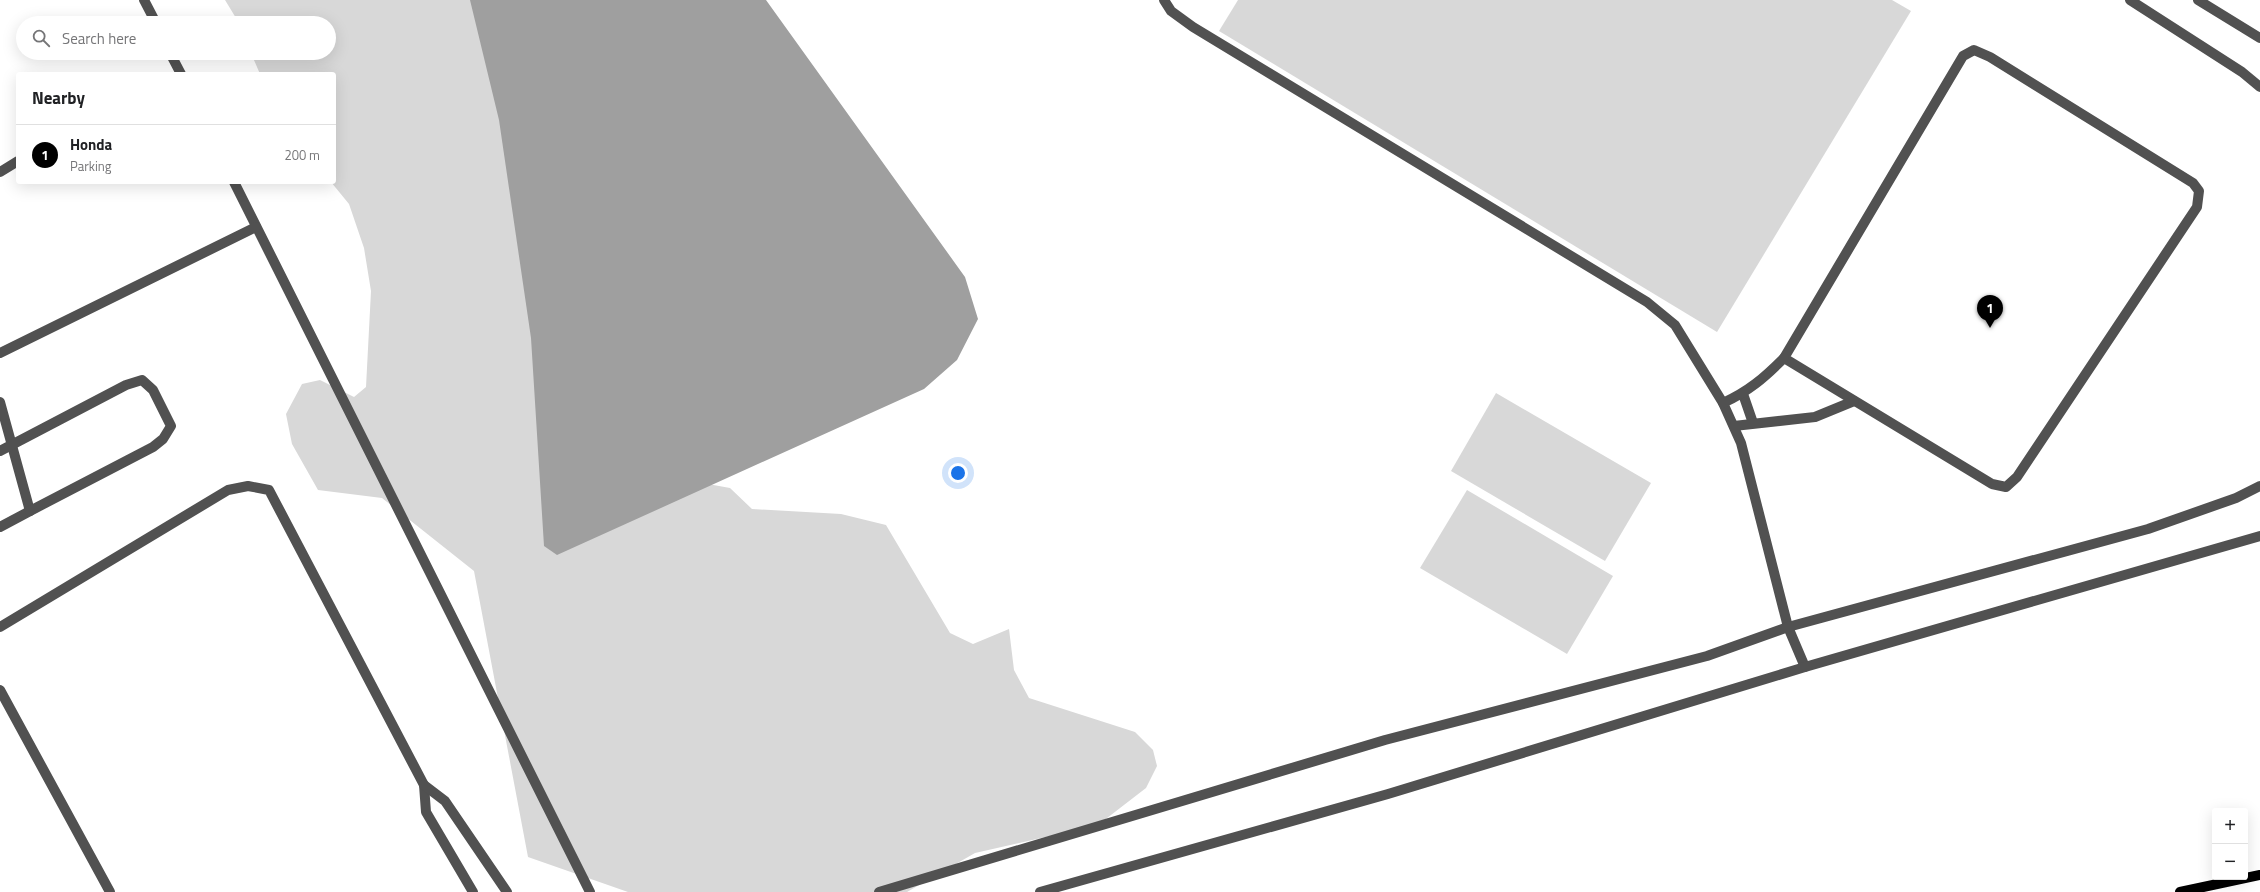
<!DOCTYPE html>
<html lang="en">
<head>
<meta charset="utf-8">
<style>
	body { margin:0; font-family:"Titillium Web",sans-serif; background:#f6f6f6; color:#202124 }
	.controls { position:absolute; right:12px; bottom:12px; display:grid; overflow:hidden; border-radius:4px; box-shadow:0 4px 16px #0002 }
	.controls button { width:36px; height:36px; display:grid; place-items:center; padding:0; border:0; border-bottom:1px solid #e0e0e0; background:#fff; color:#202124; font:20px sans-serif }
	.you { position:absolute; left:958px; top:473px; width:14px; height:14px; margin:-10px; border:3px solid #fff; border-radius:50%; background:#1a73e8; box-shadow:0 0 0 6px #1a73e833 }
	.badge { display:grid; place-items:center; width:26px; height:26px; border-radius:50%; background:#000; color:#fff; font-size:13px; font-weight:700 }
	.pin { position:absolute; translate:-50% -33px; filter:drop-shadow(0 1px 2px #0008) }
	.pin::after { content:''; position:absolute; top:21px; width:14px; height:12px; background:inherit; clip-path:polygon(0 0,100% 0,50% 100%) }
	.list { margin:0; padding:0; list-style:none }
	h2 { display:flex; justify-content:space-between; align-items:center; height:52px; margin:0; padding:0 16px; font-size:17px }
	h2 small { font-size:13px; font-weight:400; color:#757577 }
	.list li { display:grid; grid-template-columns:26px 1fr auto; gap:12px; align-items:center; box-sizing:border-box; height:60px; padding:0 16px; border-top:1px solid #e0e0e0 }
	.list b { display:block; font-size:15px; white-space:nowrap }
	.list p { margin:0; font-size:13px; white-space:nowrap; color:#757577 }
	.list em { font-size:13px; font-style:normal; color:#757577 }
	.icon { flex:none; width:22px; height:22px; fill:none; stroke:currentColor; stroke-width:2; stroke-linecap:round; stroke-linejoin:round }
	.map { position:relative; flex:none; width:2260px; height:892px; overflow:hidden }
	.search { position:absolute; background:#fff; box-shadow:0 4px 16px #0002; left:16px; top:16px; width:320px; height:44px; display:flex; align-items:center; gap:10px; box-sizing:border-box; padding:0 14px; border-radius:22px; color:#757577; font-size:15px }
	.panel { position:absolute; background:#fff; box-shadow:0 4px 16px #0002; left:16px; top:72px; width:320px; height:112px; border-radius:4px }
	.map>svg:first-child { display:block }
	.green { fill:#d8d8d8 }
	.water { fill:#9f9f9f }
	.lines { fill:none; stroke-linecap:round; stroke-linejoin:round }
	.minor { stroke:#515151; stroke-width:10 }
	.major { stroke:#000; stroke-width:10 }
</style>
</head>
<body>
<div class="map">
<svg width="2260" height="892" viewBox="0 0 2260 892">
	<rect width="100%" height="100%" fill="#fff"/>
	<!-- green -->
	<g class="green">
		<polygon points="225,0 487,0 664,476 730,488 752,509 841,514 886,525 950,633 973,644 1009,629 1014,670 1029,698 1135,732 1153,750 1157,766 1146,788 1098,825 975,853 907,892 628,892 528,857 474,571 382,498 318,490 292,444 286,414 302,384 320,380 354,397 366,387 371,291 364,248 349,204 331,182 334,182 334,74 260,74 251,53 329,53 329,23 239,23"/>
		<polygon points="1238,0 1892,0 1911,11 1717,332 1219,31"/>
		<polygon points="1496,393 1651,483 1605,561 1451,471"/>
		<polygon points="1467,490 1613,576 1567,654 1420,568"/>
	</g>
	<!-- water -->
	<polygon class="water" points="470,0 766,0 965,277 978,319 957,360 924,389 557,555 544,546 531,338 499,120"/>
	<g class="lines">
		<!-- minor -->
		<g class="minor">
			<polyline points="144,0 156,23"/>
			<polyline points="1164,0 1171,11 1193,27 1647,302 1675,325 1723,403 1741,443 1788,627 1805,667"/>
			<polyline points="2130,0 2242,72 2260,87"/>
			<polyline points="2198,0 2260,38"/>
			<polygon points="1974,50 1990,57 2193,183 2199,191 2197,207 2017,477 2006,487 1992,484 1784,358 1963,56"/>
			<polyline points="170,53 181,74"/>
			<polyline points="0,172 18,161"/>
			<polyline points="234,182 590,892"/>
			<polyline points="0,353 256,227"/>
			<polyline points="1743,394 1753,423"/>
			<polyline points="0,402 30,511 0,527"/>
			<path d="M1723 403C1749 391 1764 378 1784 358"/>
			<polyline points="1734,426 1815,417 1854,401"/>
			<polyline points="0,451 126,385 142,380 153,390 171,426 163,439 153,447 30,511"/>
			<polyline points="0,627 228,490 248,486 269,490 424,785 426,812 473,892"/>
			<polyline points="0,690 110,892"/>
			<polyline points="424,785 445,801 507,892"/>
			<polyline points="879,892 1385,740 1707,656 1788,627 2148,529 2236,498 2260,486"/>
			<polyline points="1040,892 1388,794 1805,667 2260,536"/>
		</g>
		<!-- major -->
		<polyline class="major" points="2180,892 2260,875"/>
	</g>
</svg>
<div class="controls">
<button>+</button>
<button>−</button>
</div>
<div class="you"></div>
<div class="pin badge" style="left:1990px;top:328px">1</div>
<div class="search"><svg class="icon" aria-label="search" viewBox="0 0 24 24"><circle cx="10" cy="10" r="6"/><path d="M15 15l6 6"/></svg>Search here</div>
<section class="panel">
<h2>Nearby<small></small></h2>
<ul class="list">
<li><span class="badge">1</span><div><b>Honda</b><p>Parking</p></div><em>200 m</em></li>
</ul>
</section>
</div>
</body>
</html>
